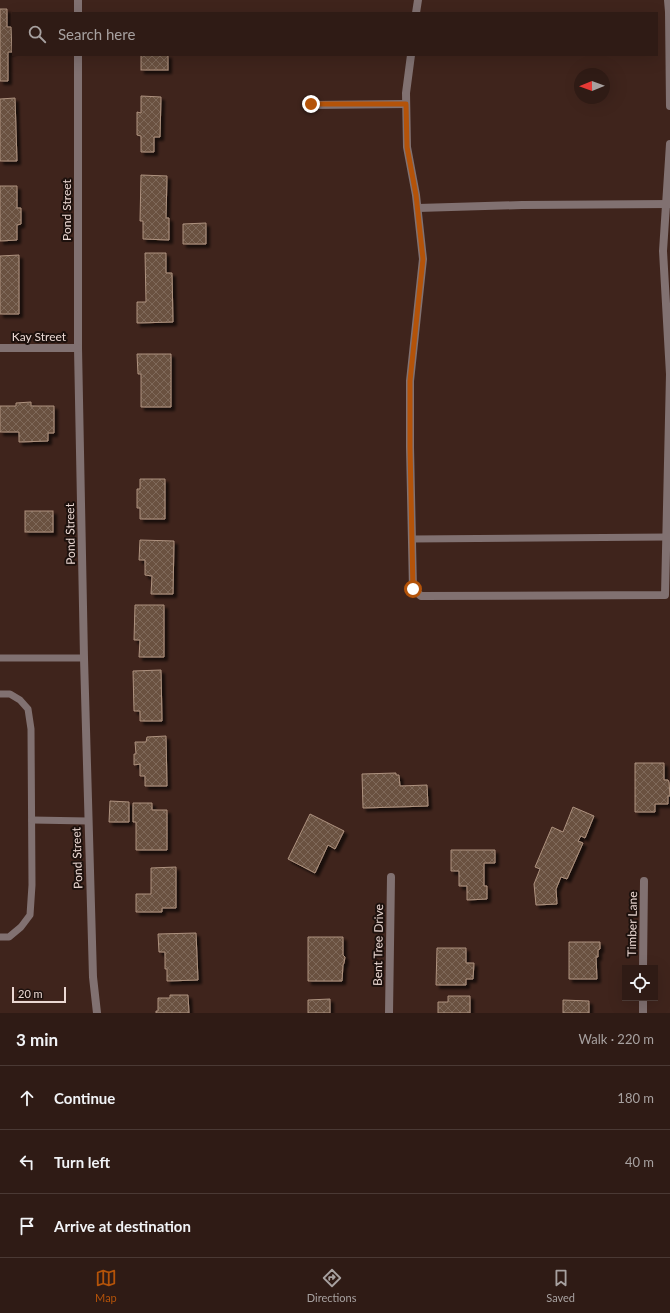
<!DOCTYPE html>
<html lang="en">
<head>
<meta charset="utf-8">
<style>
	body { margin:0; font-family:Lato,sans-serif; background:#3b2822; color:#f1f3f6 }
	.controls { position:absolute; right:12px; bottom:12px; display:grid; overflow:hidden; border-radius:0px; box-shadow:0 4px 16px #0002 }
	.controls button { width:36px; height:36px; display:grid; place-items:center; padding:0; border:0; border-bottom:1px solid #4a3934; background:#2f1b15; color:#f1f3f6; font:20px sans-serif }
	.compass { position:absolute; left:574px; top:68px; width:36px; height:36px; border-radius:50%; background:#2f1b15; box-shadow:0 4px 16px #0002; rotate:269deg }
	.scale { position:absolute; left:12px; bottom:10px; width:54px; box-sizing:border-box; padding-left:4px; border:2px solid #ebd8d3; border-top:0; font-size:11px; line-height:14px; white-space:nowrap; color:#ebd8d3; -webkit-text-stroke:3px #1d110d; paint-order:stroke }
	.stop { position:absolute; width:12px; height:12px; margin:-9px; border:3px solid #b45309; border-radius:50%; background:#fff }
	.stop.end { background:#b45309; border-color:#fff; box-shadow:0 1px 4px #0008 }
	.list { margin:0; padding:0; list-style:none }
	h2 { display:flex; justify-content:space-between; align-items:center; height:52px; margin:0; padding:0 16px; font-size:17px }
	h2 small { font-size:13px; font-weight:400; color:#a7a1a0 }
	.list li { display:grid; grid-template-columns:26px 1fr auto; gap:12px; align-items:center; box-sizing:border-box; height:64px; padding:0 16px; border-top:1px solid #4a3934 }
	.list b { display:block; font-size:15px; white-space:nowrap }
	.list em { font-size:13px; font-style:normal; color:#a7a1a0 }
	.icon { flex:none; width:22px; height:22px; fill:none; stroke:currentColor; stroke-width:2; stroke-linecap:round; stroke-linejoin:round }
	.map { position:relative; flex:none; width:670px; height:1013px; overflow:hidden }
	.search { position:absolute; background:#2f1b15; box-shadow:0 4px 16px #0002; left:12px; right:12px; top:12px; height:44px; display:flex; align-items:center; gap:10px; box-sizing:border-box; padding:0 14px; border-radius:0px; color:#a7a1a0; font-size:15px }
	.sheet { height:244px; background:#2f1b15 }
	nav { display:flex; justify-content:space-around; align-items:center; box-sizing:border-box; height:56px; border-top:1px solid #4a3934; background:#2f1b15; font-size:11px; color:#a7a1a0 }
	nav a { display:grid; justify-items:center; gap:2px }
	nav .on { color:#b45309 }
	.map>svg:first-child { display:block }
	.building { fill:url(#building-cross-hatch); stroke:#ae927f; filter:url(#shadow) }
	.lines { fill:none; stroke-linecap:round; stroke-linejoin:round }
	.service { stroke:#817171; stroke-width:7 }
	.minor { stroke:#817171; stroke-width:8 }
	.route { stroke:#b45309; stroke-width:5 }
	.labels { text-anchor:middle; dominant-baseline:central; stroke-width:4; stroke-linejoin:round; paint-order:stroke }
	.street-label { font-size:12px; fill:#ebd8d3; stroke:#1d110d }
</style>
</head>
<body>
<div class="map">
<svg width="670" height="1013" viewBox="0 0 670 1013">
	<defs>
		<pattern id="building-cross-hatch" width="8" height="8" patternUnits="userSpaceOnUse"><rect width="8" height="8" fill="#6a513f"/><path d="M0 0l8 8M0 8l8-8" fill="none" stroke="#7f695a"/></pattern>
		<filter id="shadow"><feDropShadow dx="3.5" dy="3.5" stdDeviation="1" flood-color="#0009"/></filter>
	</defs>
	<rect width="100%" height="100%" fill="#3f241c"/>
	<!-- building -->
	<g class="building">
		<polygon points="0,9 7,9 7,27 11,27 12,52 8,52 8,81 0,81"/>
		<rect x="141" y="55" width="27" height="15"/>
		<polygon points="141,96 161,97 160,137 154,137 154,152 141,152 141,136 137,135 137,112 141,113"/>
		<polygon points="15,98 17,161 0,161 0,99"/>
		<polygon points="141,175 167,176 166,218 169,218 169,240 143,239 143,221 140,221"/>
		<polygon points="0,186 17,186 17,208 21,208 21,224 17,225 17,240 0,241"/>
		<polygon points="206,223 206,244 183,244 183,224"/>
		<polygon points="145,253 166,253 166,273 172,273 173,322 137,323 137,302 146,302"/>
		<polygon points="19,255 19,314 0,314 0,256"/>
		<polygon points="137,354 171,354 171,407 141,407 141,374 138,374"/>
		<polygon points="31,402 31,406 54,406 54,433 48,433 48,441 19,442 19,432 0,432 0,406 16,406 16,403"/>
		<polygon points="140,479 165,479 165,519 140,519 140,508 137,508 137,489 140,489"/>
		<rect x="25" y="511" width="28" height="21"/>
		<polygon points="140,540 174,541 173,594 151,594 152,576 145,575 145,560 139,560"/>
		<polygon points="135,605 164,605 164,657 139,657 140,640 134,640"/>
		<polygon points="161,670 162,721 140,721 140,711 134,711 133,671"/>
		<polygon points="166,736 167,786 145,786 145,776 140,776 140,764 134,765 134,754 136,754 135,742 146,742 147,737"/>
		<polygon points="635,763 664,763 664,780 668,780 669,782 670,796 668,796 668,804 655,804 655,812 635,812"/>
		<polygon points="396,773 396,775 399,775 400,786 427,785 428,806 363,808 362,774"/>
		<polygon points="110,801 129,802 129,822 109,822"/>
		<polygon points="133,803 152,803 152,810 167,810 167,850 136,850 136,822 133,822"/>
		<polygon points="573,807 594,816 585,838 581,836 578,841 583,843 567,879 561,877 556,889 557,904 536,905 534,884 540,869 535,867 552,827 563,832"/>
		<polygon points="310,814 344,831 335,849 328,845 315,873 288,859"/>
		<polygon points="451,850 495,850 495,863 484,863 484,886 487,886 487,899 467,900 467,886 459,886 459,871 451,871"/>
		<polygon points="176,867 176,908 162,908 162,912 136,912 136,894 151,894 151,868"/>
		<polygon points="196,933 198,980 167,981 167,969 165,969 165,952 159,952 158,934"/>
		<polygon points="308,937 343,937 343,955 345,957 344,963 343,965 342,981 308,981"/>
		<polygon points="569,942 600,942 600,949 598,950 598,957 596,957 597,979 569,979"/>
		<polygon points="437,948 466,948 466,963 474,963 473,979 466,979 466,985 436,985"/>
		<polygon points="170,995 188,995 189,1013 156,1013 156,1011 158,1011 158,998 170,998"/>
		<polygon points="448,996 470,996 470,1013 438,1013 438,1002 448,1002"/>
		<polygon points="330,999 330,1013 308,1013 308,1000"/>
		<polygon points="563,1000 589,1001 589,1013 563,1013"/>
	</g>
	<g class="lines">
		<!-- service -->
		<g class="service">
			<polyline points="412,539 667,537"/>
			<polyline points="0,658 84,658"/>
			<polyline points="0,694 10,694 20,700 28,709 31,729 32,885 30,915 21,927 9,937 0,937"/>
			<polyline points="32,820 88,821"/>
		</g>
		<!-- minor -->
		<g class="minor">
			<polyline points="78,0 78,13"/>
			<polyline points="668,0 669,12 670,106"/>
			<polyline points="416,13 418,0"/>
			<polyline points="78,55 78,348 84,658 93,977 97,1013"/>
			<polyline points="411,55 406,93 407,147 416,195 423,259 410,381 410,447 413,589 421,596 665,595 670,374 663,251 670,144"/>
			<polyline points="311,105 406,104"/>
			<polyline points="418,208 522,205 670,204"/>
			<polyline points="0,348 78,348"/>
			<polyline points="643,968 644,881"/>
			<polyline points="389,1013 391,877"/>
			<polyline points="643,1013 643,998"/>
		</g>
	</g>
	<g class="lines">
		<!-- route -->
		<polyline class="route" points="311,104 406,104 407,147 416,195 423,259 410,381 410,447 413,589"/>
	</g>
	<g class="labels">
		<!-- street labels -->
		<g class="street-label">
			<text transform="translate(66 210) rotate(-90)">Pond Street</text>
			<text x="39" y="336">Kay Street</text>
			<text transform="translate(70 534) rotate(-91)">Pond Street</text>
			<text transform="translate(77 858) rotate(-92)">Pond Street</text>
			<text transform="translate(632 924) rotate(-89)">Timber Lane</text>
			<text transform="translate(378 945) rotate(-89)">Bent Tree Drive</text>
		</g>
	</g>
</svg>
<div class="controls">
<button><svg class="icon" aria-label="locate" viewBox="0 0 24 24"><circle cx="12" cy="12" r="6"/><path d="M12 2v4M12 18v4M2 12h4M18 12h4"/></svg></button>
</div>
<svg class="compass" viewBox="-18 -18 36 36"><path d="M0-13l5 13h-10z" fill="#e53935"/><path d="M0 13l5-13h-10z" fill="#a7a1a0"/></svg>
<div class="scale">20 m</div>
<div class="stop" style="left:413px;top:589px"></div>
<div class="stop end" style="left:311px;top:104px"></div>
<div class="search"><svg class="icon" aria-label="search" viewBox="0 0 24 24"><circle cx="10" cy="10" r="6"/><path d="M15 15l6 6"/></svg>Search here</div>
</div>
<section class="sheet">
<h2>3 min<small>Walk · 220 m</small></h2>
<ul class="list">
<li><svg class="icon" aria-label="ahead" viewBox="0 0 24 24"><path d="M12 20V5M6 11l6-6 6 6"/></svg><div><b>Continue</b></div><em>180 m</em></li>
<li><svg class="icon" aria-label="left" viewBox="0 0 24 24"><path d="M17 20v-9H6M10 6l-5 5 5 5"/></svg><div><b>Turn left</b></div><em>40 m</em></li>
<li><svg class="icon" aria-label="arrive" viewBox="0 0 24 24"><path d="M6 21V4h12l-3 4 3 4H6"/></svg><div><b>Arrive at destination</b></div></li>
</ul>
</section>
<nav>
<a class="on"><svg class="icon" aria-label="map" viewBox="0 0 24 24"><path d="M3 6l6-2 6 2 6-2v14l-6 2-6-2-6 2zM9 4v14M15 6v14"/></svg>Map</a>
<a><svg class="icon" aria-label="directions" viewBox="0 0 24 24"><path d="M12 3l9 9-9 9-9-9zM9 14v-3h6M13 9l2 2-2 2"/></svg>Directions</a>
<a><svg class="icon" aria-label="saved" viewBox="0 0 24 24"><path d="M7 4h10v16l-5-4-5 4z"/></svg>Saved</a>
</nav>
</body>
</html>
